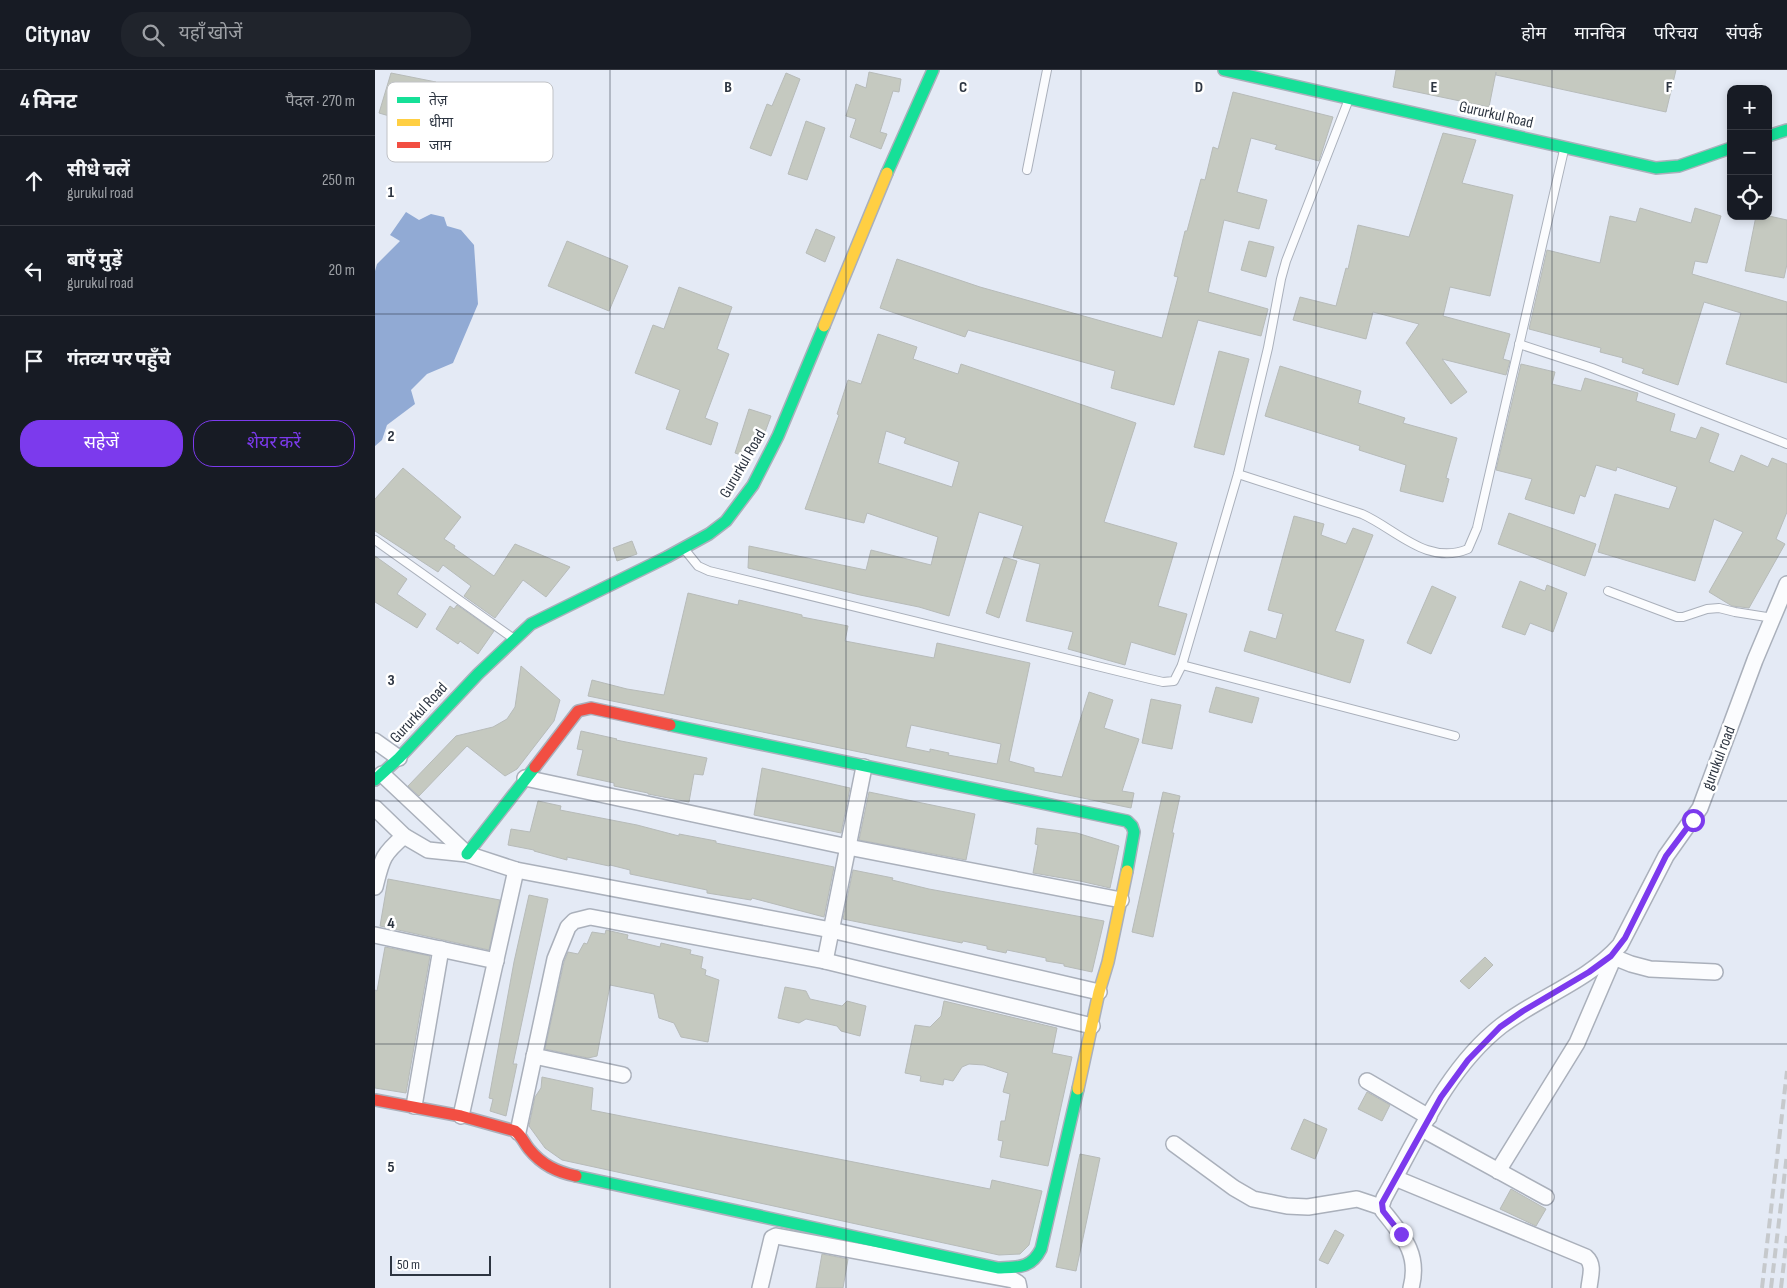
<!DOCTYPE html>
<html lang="hi">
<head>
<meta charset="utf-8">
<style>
	body { margin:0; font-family:"Sofia Sans Condensed","Noto Sans Devanagari",sans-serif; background:#20242c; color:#f1f3f6 }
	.controls { position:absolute; right:15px; top:15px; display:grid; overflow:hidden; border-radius:10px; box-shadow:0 2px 8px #0003 }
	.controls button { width:45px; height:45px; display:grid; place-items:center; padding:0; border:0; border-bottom:1px solid #363941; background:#171b24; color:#f1f3f6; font:25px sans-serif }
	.scale { position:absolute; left:15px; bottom:12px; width:101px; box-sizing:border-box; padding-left:5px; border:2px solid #2d3541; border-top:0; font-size:14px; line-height:18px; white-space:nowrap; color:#2d3541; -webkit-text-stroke:4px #fff; paint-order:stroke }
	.stop { position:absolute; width:15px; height:15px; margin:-11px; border:4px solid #7c3aed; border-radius:50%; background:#fff }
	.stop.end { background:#7c3aed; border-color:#fff; box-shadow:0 1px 5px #0008 }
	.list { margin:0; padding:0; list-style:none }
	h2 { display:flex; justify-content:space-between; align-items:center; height:65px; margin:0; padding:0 20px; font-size:21px }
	h2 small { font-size:16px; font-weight:400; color:#9ea1a6 }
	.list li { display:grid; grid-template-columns:32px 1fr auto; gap:15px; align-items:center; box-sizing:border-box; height:90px; padding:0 20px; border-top:1px solid #363941 }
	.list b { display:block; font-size:19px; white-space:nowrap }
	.list p { margin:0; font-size:16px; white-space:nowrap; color:#9ea1a6 }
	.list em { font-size:16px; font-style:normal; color:#9ea1a6 }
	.actions { display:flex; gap:10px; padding:15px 20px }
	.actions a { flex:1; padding:11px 0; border:1px solid #7c3aed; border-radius:20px; text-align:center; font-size:18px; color:#7c3aed }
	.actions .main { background:#7c3aed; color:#fff }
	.icon { flex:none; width:28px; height:28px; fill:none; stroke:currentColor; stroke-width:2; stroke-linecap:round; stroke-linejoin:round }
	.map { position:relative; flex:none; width:1412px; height:1218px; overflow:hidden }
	header { display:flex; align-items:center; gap:30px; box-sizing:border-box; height:70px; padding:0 25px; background:#171b24; border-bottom:1px solid #363941 }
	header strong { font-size:24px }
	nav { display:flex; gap:28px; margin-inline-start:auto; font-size:18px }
	.search { width:350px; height:45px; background:#20242c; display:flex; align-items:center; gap:12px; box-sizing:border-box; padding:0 18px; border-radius:20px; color:#9ea1a6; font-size:19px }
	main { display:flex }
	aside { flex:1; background:#171b24 }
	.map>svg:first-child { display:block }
	.water { fill:#91aad4 }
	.building { fill:#c5c9c0; stroke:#b7bbb9; fill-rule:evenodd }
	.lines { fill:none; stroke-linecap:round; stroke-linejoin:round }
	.lane-casing { stroke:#aab0bb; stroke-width:10 }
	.street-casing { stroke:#aab0bb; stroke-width:18 }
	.fast-casing { stroke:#aab0bb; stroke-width:14 }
	.slow-casing { stroke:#aab0bb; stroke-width:14 }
	.jam-casing { stroke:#aab0bb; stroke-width:14 }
	.lane { stroke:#fbfcfe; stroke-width:8 }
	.street { stroke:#fbfcfe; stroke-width:15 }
	.fast { stroke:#16e098; stroke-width:11 }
	.slow { stroke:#ffcf43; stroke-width:11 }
	.jam { stroke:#f24e42; stroke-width:11 }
	.rail { stroke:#c6c9cc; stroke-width:4; stroke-dasharray:10 5; stroke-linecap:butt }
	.route { stroke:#7c3aed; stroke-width:6 }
	.grid { fill:none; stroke:#2d3541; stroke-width:1; stroke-opacity:0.55 }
	.labels { text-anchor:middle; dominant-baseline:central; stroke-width:5; stroke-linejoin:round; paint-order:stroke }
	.street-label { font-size:16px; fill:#2d3541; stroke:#fff }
	.key { fill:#fff; stroke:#c0c2c6; stroke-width:1 }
	.key-label { font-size:14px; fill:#2d3541 }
	.grid-label { font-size:16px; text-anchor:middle; font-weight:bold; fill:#2d3541; stroke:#fff; stroke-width:5; stroke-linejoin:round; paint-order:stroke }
</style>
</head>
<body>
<header>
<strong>Citynav</strong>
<div class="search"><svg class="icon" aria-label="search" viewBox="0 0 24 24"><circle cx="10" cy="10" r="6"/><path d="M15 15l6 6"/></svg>यहाँ खोजें</div>
<nav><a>होम</a><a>मानचित्र</a><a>परिचय</a><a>संपर्क</a></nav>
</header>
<main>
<aside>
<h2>4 मिनट<small>पैदल · 270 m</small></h2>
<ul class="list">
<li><svg class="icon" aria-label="ahead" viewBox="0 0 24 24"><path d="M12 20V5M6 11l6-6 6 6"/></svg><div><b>सीधे चलें</b><p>gurukul road</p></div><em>250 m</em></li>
<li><svg class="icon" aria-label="left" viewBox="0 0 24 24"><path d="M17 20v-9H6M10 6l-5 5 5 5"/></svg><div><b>बाएँ मुड़ें</b><p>gurukul road</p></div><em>20 m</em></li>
<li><svg class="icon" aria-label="arrive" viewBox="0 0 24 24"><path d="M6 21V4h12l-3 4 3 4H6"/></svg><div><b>गंतव्य पर पहुँचे</b></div></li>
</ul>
<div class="actions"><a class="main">सहेजें</a><a>शेयर करें</a></div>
</aside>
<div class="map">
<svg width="1412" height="1218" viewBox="0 0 1412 1218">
	<rect width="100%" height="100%" fill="#e4eaf5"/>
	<!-- water -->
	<polygon class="water" points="31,142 44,150 56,144 69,147 72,156 86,160 99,175 103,234 78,293 52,304 36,320 40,334 12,355 7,370 0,376 0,201 2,194 25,171 15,165"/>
	<!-- building -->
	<g class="building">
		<polygon points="1021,0 1301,0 1291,42 1121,5 1121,2 1114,37 1018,17"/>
		<polygon points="494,2 526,9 524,22 518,21 505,62 512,64 506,79 475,67 481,49 471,46 481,14 491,18"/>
		<polygon points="16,3 61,12 53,50 29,45 28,50 4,43"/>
		<polygon points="411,3 425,9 396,86 375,78 392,34 397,36"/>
		<polygon points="858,22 958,47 944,91 900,79 902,75 876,68 862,122 892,130 884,159 849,150 833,222 893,239 886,266 823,250 799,335 736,318 740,301 593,260 590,267 505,238 522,189 605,217 787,268 803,207 799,206 810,161 812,161 826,109 830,110 838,77 843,79"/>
		<polygon points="431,51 450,58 432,110 413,104"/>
		<polygon points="1068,63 1101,70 1087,113 1138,125 1115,226 1075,217 1068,246 1135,264 1128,289 1135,291 1131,305 1067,289 1092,322 1076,334 1031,273 1044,254 998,242 991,269 918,250 925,227 961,236 971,198 973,199 983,155 1034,167"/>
		<polygon points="1265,138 1316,153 1320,138 1346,146 1332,193 1320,191 1317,204 1412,232 1412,313 1351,294 1366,243 1329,232 1303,315 1267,303 1269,299 1247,292 1248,288 1225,282 1226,278 1154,259 1172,180 1225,193 1235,146 1261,152"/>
		<polygon points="1381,146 1394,146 1412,150 1412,194 1409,208 1370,201"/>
		<polygon points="441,159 460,167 450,192 431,183"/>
		<polygon points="192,171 253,196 234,241 173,216"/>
		<polygon points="874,171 899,177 891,207 866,200"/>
		<polygon points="304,217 357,237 342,279 354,284 330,348 343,353 336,375 291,359 305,320 260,303 278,255 289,259"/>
		<path d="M503 264 542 277 538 289 583 304 586 294 761 353 729 452 802 473 783 536 812 544 800 585 756 572 750 595 693 579 698 562 651 551 665 494 638 487 648 456 604 442 574 546 544 537 485 525 373 498 374 476 491 500 496 480 556 495 563 467 492 443 489 453 430 439 464 345 462 344 473 310 486 314ZM511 361 531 368 529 373 584 392 577 417 503 393Z"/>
		<polygon points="844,281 874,289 849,385 819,377"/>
		<polygon points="1146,294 1180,302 1177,314 1206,321 1210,308 1263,323 1261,331 1300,344 1295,361 1321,369 1326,357 1344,364 1334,392 1359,402 1366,385 1393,397 1397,388 1412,394 1412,442 1401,469 1410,474 1374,538 1357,536 1334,522 1368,462 1339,449 1320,511 1223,482 1240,424 1294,439 1302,417 1242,397 1241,401 1221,395 1210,427 1205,425 1199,444 1150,429 1157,409 1121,400"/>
		<polygon points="905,296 986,321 983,333 1030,348 1028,353 1082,368 1071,408 1074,409 1068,432 1025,421 1031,395 984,380 985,376 890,346"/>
		<polygon points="374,339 396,346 389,365 377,389 360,383"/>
		<polygon points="28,398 86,447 69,469 80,476 79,478 119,506 140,474 195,497 171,527 148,510 120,548 89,526 96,516 68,495 63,502 0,461 0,429"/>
		<polygon points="1134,443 1221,474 1210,506 1123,474"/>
		<polygon points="919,446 949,454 946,465 971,474 978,458 998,465 960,561 989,570 975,613 869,581 875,561 901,569 908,544 893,540"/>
		<polygon points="257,471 262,484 242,491 238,478"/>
		<polygon points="0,486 32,509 22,524 51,544 42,558 0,532"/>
		<polygon points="629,487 642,491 624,548 611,543"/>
		<polygon points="1145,511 1170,521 1172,515 1192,523 1178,562 1155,553 1150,565 1127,557"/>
		<polygon points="1057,516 1081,527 1056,584 1032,573"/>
		<path d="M313 523 363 535 364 530 427 545V547L473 556 470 571 559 588 562 573 655 593 634 691 659 698V702L687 707 714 622 738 630 729 658 764 669 747 721 759 723 756 738 213 626 217 610 252 619 289 625ZM536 655 626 674 622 694 573 685 574 683 555 679V682L531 677Z"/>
		<polygon points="82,535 119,561 103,584 85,571 83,574 61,559 75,536 79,539"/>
		<polygon points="146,596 185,630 179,651 142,699 130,706 92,676 44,726 33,716 81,666 118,657 132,649 140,637"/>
		<polygon points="841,617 884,628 877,653 834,642"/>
		<polygon points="776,629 806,635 797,679 767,673"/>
		<polygon points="206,661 242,669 241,670 332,688 328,705 319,704 314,732 273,724 273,723 239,716 239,713 202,705 208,680 202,679"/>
		<polygon points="387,698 475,718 466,763 379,745"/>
		<polygon points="494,722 600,744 591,790 484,770"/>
		<polygon points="788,722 805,726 797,763 799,763 778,867 757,862"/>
		<polygon points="163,731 186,736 185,740 262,755 304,766 304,764 341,771 341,773 459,797 449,847 377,828 376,830 332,823 332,820 255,804 255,800 235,795 234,796 192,787 192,790 159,781 159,780 133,775 136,759 155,762"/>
		<polygon points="662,758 702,763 744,776 735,818 705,811 658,803 663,775 660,774"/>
		<polygon points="478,800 518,808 517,810 554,819 729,851 717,902 689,896 689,894 671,891 671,888 632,880 631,883 612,879 612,876 588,871 587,873 468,849"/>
		<polygon points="13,809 125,830 114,880 5,856"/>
		<polygon points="154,825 173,829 138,994 142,994 131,1046 115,1041 118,1029 114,1028 139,892"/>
		<polygon points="231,860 253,865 252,869 285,877 286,873 316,880 315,884 328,887 326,898 331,900 330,905 344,910 333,972 306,967 299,953 284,948 279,924 235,915 222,986 213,988 170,979 189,892 193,882 203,884 209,873 212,874 217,862 230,864"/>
		<polygon points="10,877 55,886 31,1023 0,1018 0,920 2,921"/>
		<polygon points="1110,887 1118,895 1094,919 1085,911"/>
		<polygon points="410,917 431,921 435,929 467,936 472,931 491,936 485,966 466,961 462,956 431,949 424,953 403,948"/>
		<polygon points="569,931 682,958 677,983 697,987 673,1096 625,1087 628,1071 623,1070 626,1051 630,1051 635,1024 628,1022 633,1003 609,995 594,994 587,997 578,1011 569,1009 568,1015 545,1011 546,1006 530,1003 540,955 555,957 566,946"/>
		<polygon points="167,1007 218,1018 216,1040 615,1119 617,1110 667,1121 654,1175 645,1184 624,1185 187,1090 170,1078 154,1056 160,1027 166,1018"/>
		<polygon points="992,1022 1015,1035 1007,1051 983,1039"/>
		<polygon points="929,1049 952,1059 940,1089 916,1079"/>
		<polygon points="705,1084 725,1088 701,1201 681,1197"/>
		<polygon points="1136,1119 1171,1139 1161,1156 1125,1139"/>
		<polygon points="960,1160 969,1165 953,1194 944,1190"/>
		<polygon points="447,1184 473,1189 468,1218 441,1218"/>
	</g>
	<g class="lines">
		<!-- lane casing -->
		<g class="lane-casing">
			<g id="lane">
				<polyline points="652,100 672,0"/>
				<polyline points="1144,274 1217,298 1412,374"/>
				<path d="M863 404 987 444C1021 459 1052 496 1093 479L1102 458 1189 80"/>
				<polyline points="0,470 139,569"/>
				<polyline points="310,480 323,496 334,501 775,609 788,612 799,611 807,595 863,404 893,278 906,209 911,191 974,29"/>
				<polyline points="1233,521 1302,547 1308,547 1332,539 1344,538 1360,542 1398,548"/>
				<polyline points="807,595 1080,666"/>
			</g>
		</g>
		<!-- street casing -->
		<g class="street-casing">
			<g id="street">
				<polyline points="0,671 24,688"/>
				<polyline points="7,704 92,784"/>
				<polyline points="150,708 473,777 746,830"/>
				<polyline points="0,738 29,766 53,780 92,784 141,800 456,860 724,922"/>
				<path d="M0 817C7 789 7 785 29 766"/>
				<polyline points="0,865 121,891"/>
				<polyline points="1236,886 1256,894 1275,899 1340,902"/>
				<polyline points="450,891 489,697"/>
				<polyline points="159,986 248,1005"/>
				<polyline points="992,1011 1054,1047"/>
				<polyline points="39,1036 66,879"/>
				<polyline points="86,1046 141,800"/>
				<polyline points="1047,1059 1171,1127"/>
				<polyline points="143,1062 180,889 193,857 199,851 215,847 450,891 717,956"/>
				<polyline points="799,1074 859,1118 878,1129 912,1136 933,1137 982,1129 1006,1137"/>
				<polyline points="1123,1101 1202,973 1239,887"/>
				<path d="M1020 1108 1211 1187C1220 1195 1215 1207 1214 1218"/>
				<polyline points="385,1218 397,1168 401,1166 638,1210 643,1213 644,1218"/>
				<path d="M1036 1218C1045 1184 1028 1166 1008 1141L1006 1137 1009 1128C1042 1069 1071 999 1126 956 1164 927 1213 911 1245 875L1291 786 1325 738 1380 590 1412 514"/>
			</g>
		</g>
		<!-- fast casing -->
		<g class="fast-casing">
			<g id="fast">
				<polyline points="849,0 1281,98 1304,96 1356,78"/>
				<polyline points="1393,66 1412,60"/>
				<polyline points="512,103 558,0"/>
				<polyline points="295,655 752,751 757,756 759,762 752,801"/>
				<polyline points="0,710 24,688 103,604 156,554 292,487 334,464 351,451 378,415 403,366 449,256"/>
				<polyline points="92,784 160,697"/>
				<path d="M201 1106 623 1198C643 1197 656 1199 666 1179L703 1019"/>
			</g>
		</g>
		<!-- slow casing -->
		<g class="slow-casing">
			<g id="slow">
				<polyline points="449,256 512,103"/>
				<polyline points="703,1019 724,922 733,892 752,801"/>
			</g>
		</g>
		<!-- jam casing -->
		<g class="jam-casing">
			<g id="jam">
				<polyline points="160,697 203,641 216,638 295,655"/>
				<path d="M0 1030 86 1046 140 1061C147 1066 149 1073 154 1079 167 1095 182 1102 201 1106"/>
			</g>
		</g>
		<!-- lane -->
		<use href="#lane" class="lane"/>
		<!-- street -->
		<use href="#street" class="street"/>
		<!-- fast -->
		<use href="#fast" class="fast"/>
		<!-- slow -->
		<use href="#slow" class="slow"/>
		<!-- jam -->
		<use href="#jam" class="jam"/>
		<!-- rail -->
		<g class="rail">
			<polyline points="1387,1218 1412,1001"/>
			<polyline points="1396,1218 1412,1084"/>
			<polyline points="1406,1218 1412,1166"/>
		</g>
	</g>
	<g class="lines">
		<!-- route -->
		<polyline class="route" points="1026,1164 1008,1141 1007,1133 1066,1027 1093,990 1125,957 1148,941 1214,902 1236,886 1250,868 1291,786 1318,750"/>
	</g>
	<!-- grid -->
	<path class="grid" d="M235 0V1218M471 0V1218M706 0V1218M941 0V1218M1177 0V1218M0 244H1412M0 487H1412M0 731H1412M0 974H1412"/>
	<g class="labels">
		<!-- street labels -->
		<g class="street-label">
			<text transform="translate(1121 45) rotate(13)">Gururkul Road</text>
			<text transform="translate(368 394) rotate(-60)">Gururkul Road</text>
			<text transform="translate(44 643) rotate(-47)">Gururkul Road</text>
			<text transform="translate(1344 688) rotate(-69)">gurukul road</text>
		</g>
	</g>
	<!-- legend -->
	<rect x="12" y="12" width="166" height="80" rx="8" class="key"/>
	<rect x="22" y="27" width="23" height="6" fill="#16e098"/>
	<rect x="22" y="49" width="23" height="7" fill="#ffcf43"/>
	<rect x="22" y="72" width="23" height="6" fill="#f24e42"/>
	<g class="key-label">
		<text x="54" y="35">तेज़</text>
		<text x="54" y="57">धीमा</text>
		<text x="54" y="80">जाम</text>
	</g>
	<g class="grid-label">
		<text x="353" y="22">B</text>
		<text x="588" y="22">C</text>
		<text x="824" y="22">D</text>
		<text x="1059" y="22">E</text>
		<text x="1294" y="22">F</text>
		<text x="16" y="127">1</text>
		<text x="16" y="371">2</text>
		<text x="16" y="615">3</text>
		<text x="16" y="858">4</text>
		<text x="16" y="1102">5</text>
	</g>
</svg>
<div class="controls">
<button>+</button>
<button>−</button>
<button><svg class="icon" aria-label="locate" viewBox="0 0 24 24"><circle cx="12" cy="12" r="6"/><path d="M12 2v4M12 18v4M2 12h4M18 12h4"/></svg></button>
</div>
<div class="scale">50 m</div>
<div class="stop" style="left:1318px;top:750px"></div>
<div class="stop end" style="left:1026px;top:1164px"></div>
</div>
</main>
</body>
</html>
